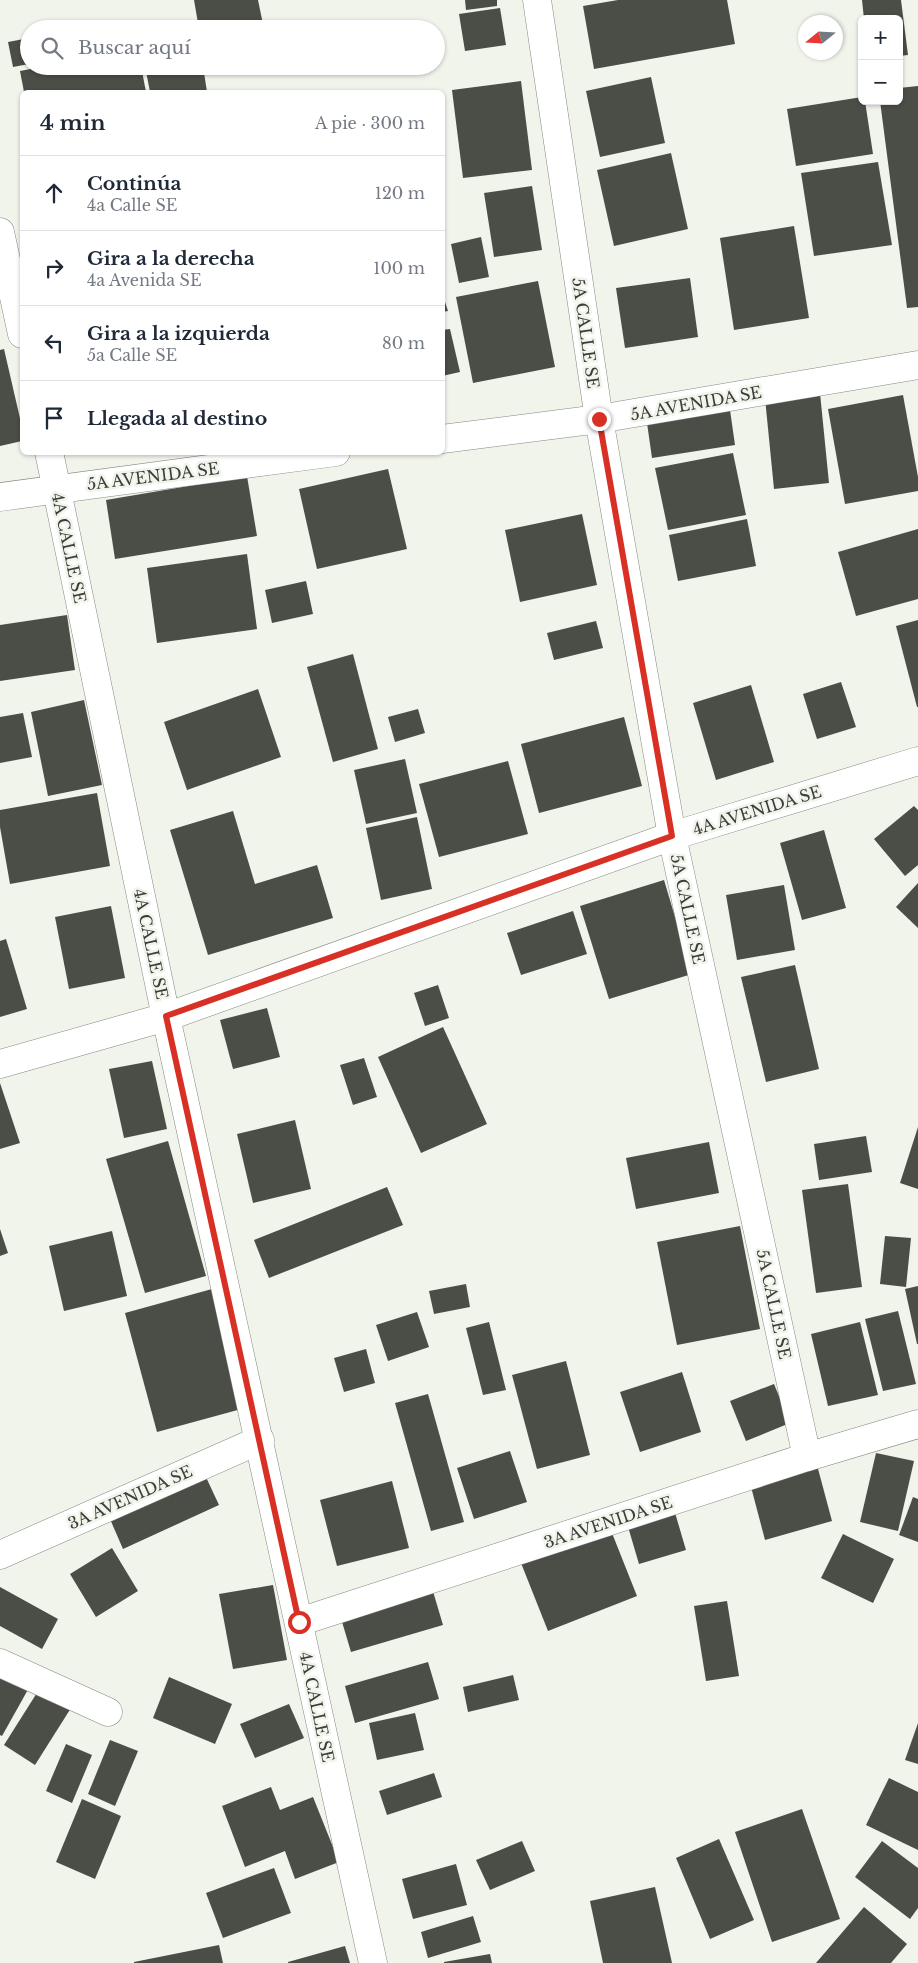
<!DOCTYPE html>
<html lang="es">
<head>
<meta charset="utf-8">
<style>
	body { margin:0; font-family:"Libre Baskerville",serif; background:#f6f6f7; color:#1f2937 }
	.controls { position:absolute; right:15px; top:15px; display:grid; overflow:hidden; border-radius:8px; box-shadow:0 1px 4px #0004 }
	.controls button { width:45px; height:45px; display:grid; place-items:center; padding:0; border:0; border-bottom:1px solid #e0e1e3; background:#fff; color:#1f2937; font:25px sans-serif }
	.compass { position:absolute; left:798px; top:15px; width:45px; height:45px; border-radius:50%; background:#fff; box-shadow:0 1px 4px #0004; rotate:252deg }
	.stop { position:absolute; width:15px; height:15px; margin:-11px; border:4px solid #d93025; border-radius:50%; background:#fff }
	.stop.end { background:#d93025; border-color:#fff; box-shadow:0 1px 5px #0008 }
	.list { margin:0; padding:0; list-style:none }
	h2 { display:flex; justify-content:space-between; align-items:center; height:65px; margin:0; padding:0 20px; font-size:21px }
	h2 small { font-size:16px; font-weight:400; color:#747a83 }
	.list li { display:grid; grid-template-columns:32px 1fr auto; gap:15px; align-items:center; box-sizing:border-box; height:75px; padding:0 20px; border-top:1px solid #e0e1e3 }
	.list b { display:block; font-size:19px; white-space:nowrap }
	.list p { margin:0; font-size:16px; white-space:nowrap; color:#747a83 }
	.list em { font-size:16px; font-style:normal; color:#747a83 }
	.icon { flex:none; width:28px; height:28px; fill:none; stroke:currentColor; stroke-width:2; stroke-linecap:round; stroke-linejoin:round }
	.map { position:relative; flex:none; width:918px; height:1963px; overflow:hidden }
	.search { position:absolute; background:#fff; box-shadow:0 1px 4px #0004; left:20px; top:20px; width:425px; height:55px; display:flex; align-items:center; gap:12px; box-sizing:border-box; padding:0 18px; border-radius:28px; color:#747a83; font-size:19px }
	.panel { position:absolute; background:#fff; box-shadow:0 1px 4px #0004; left:20px; top:90px; width:425px; height:365px; border-radius:8px }
	.map>svg:first-child { display:block }
	.building { fill:#4b4e47 }
	.lines { fill:none; stroke-linecap:round; stroke-linejoin:round }
	.minor-casing { stroke:#858981; stroke-width:29 }
	.minor { stroke:#fff; stroke-width:28 }
	.route { stroke:#d93025; stroke-width:6 }
	.labels { text-anchor:middle; dominant-baseline:central; stroke-width:5; stroke-linejoin:round; paint-order:stroke }
	.street-label { font-size:16px; fill:#3b3d39; stroke:#f0f4eb }
</style>
</head>
<body>
<div class="map">
<svg width="918" height="1963" viewBox="0 0 918 1963">
	<rect width="100%" height="100%" fill="#f0f4eb"/>
	<!-- building -->
	<g class="building">
		<polygon points="194,0 258,0 264,29 199,29"/>
		<polygon points="465,0 497,0 497,6 466,10"/>
		<polygon points="618,0 727,0 735,44 594,69 583,6"/>
		<polygon points="862,0 901,0 908,55 899,56 899,19 864,19"/>
		<polygon points="500,8 506,45 465,51 459,14"/>
		<polygon points="29,38 29,64 13,67 8,42"/>
		<polygon points="46,66 141,66 146,92 24,92 20,71"/>
		<polygon points="145,66 203,66 207,92 150,92"/>
		<polygon points="651,77 665,143 600,157 586,91"/>
		<polygon points="521,81 532,170 463,178 452,90"/>
		<polygon points="918,86 918,307 907,308 880,101 899,101 899,88"/>
		<polygon points="862,97 862,101 865,101 873,154 796,166 787,109"/>
		<polygon points="671,153 688,229 614,246 597,170"/>
		<polygon points="878,162 892,245 814,256 801,173"/>
		<polygon points="532,186 542,250 494,257 484,193"/>
		<polygon points="794,226 809,318 734,330 720,238"/>
		<polygon points="481,237 489,277 459,283 451,244"/>
		<polygon points="690,278 698,337 625,348 616,288"/>
		<polygon points="538,281 555,367 473,383 456,297"/>
		<polygon points="442,293 448,311 442,312"/>
		<polygon points="450,329 460,372 442,376 442,330"/>
		<polygon points="4,349 22,427 22,441 0,446 0,350"/>
		<polygon points="820,393 829,483 774,489 765,398"/>
		<polygon points="903,395 918,477 918,491 845,504 828,409"/>
		<polygon points="729,403 735,445 652,458 646,416"/>
		<polygon points="733,453 746,515 668,530 655,468"/>
		<polygon points="388,469 407,549 317,569 299,489"/>
		<polygon points="247,476 257,536 115,559 106,500"/>
		<polygon points="582,514 597,585 520,602 505,530"/>
		<polygon points="747,519 756,566 678,581 669,535"/>
		<polygon points="918,529 918,599 856,616 838,552"/>
		<polygon points="247,554 257,629 157,643 147,568"/>
		<polygon points="306,581 313,614 272,623 265,590"/>
		<polygon points="67,615 75,670 0,681 0,625"/>
		<polygon points="918,620 918,707 917,707 896,626"/>
		<polygon points="596,621 603,648 554,660 547,633"/>
		<polygon points="353,654 378,749 333,762 307,667"/>
		<polygon points="841,682 856,727 817,739 803,694"/>
		<polygon points="751,685 774,762 716,780 693,703"/>
		<polygon points="258,689 281,757 187,790 164,722"/>
		<polygon points="84,700 102,785 48,796 31,712"/>
		<polygon points="418,709 425,733 395,742 388,717"/>
		<polygon points="23,713 32,757 0,763 0,717"/>
		<polygon points="624,717 642,786 539,813 521,744"/>
		<polygon points="405,759 417,813 366,824 354,770"/>
		<polygon points="508,761 528,834 439,857 419,784"/>
		<polygon points="97,793 110,866 10,884 0,827 0,810"/>
		<polygon points="914,806 918,810 918,865 905,876 874,839"/>
		<polygon points="233,811 255,884 317,865 333,918 208,955 170,830"/>
		<polygon points="417,817 432,889 381,900 366,828"/>
		<polygon points="824,830 846,908 802,920 780,843"/>
		<polygon points="664,880 692,974 609,999 580,906"/>
		<polygon points="918,883 918,928 896,907"/>
		<polygon points="784,885 795,950 737,960 726,895"/>
		<polygon points="111,906 125,978 69,989 55,917"/>
		<polygon points="573,911 587,954 521,975 507,933"/>
		<polygon points="6,939 27,1009 0,1017 0,941"/>
		<polygon points="795,965 819,1069 766,1082 741,977"/>
		<polygon points="438,985 449,1018 425,1026 414,993"/>
		<polygon points="267,1008 280,1057 233,1069 220,1020"/>
		<polygon points="443,1027 487,1124 421,1153 378,1057"/>
		<polygon points="364,1058 377,1097 353,1105 340,1065"/>
		<polygon points="152,1061 167,1129 124,1138 109,1069"/>
		<polygon points="0,1083 20,1143 0,1149"/>
		<polygon points="295,1120 311,1189 253,1203 237,1134"/>
		<polygon points="918,1127 918,1189 900,1183"/>
		<polygon points="866,1136 872,1172 819,1180 814,1144"/>
		<polygon points="168,1141 206,1276 145,1293 106,1159"/>
		<polygon points="709,1142 719,1193 636,1209 626,1158"/>
		<polygon points="848,1184 862,1287 816,1293 802,1190"/>
		<polygon points="387,1187 403,1225 269,1278 254,1240"/>
		<polygon points="740,1226 760,1329 677,1345 657,1242"/>
		<polygon points="0,1229 8,1253 0,1256"/>
		<polygon points="112,1231 127,1296 64,1311 49,1246"/>
		<polygon points="885,1236 911,1238 906,1287 880,1284"/>
		<polygon points="466,1284 470,1307 434,1314 429,1291"/>
		<polygon points="918,1286 918,1344 917,1344 905,1289"/>
		<polygon points="212,1289 245,1408 157,1432 125,1313"/>
		<polygon points="898,1311 916,1384 883,1391 865,1319"/>
		<polygon points="417,1312 429,1347 388,1361 376,1325"/>
		<polygon points="489,1322 506,1390 483,1395 466,1328"/>
		<polygon points="860,1322 878,1395 828,1406 811,1334"/>
		<polygon points="366,1349 375,1383 344,1392 334,1358"/>
		<polygon points="566,1361 590,1455 537,1469 512,1375"/>
		<polygon points="682,1372 701,1432 640,1452 620,1392"/>
		<polygon points="774,1384 790,1423 746,1441 730,1401"/>
		<polygon points="428,1394 464,1522 431,1531 395,1403"/>
		<polygon points="510,1451 527,1502 474,1519 457,1468"/>
		<polygon points="876,1453 914,1461 898,1531 860,1522"/>
		<polygon points="817,1465 832,1521 765,1540 750,1483"/>
		<polygon points="205,1475 219,1505 123,1549 110,1519"/>
		<polygon points="392,1481 409,1548 337,1566 320,1500"/>
		<polygon points="913,1497 918,1499 918,1542 899,1535"/>
		<polygon points="673,1506 686,1550 639,1564 626,1520"/>
		<polygon points="608,1523 637,1596 548,1631 519,1558"/>
		<polygon points="843,1534 894,1559 873,1603 821,1578"/>
		<polygon points="112,1548 138,1591 96,1617 70,1574"/>
		<polygon points="273,1585 287,1660 233,1669 219,1594"/>
		<polygon points="0,1587 58,1619 42,1649 0,1626"/>
		<polygon points="432,1588 443,1625 351,1652 340,1615"/>
		<polygon points="727,1601 739,1676 706,1681 694,1606"/>
		<polygon points="428,1662 439,1699 355,1723 345,1686"/>
		<polygon points="0,1669 30,1686 2,1736 0,1735"/>
		<polygon points="513,1675 519,1700 468,1712 463,1687"/>
		<polygon points="169,1677 232,1704 215,1744 153,1718"/>
		<polygon points="40,1688 71,1708 35,1765 4,1745"/>
		<polygon points="289,1704 304,1738 255,1758 240,1724"/>
		<polygon points="415,1713 424,1750 377,1760 369,1723"/>
		<polygon points="918,1723 918,1764 905,1760"/>
		<polygon points="110,1740 138,1751 115,1806 88,1794"/>
		<polygon points="66,1744 92,1755 72,1803 46,1791"/>
		<polygon points="434,1773 442,1797 387,1815 379,1791"/>
		<polygon points="889,1778 918,1792 918,1850 866,1825"/>
		<polygon points="271,1787 280,1810 313,1797 339,1862 295,1879 285,1851 245,1867 222,1806"/>
		<polygon points="82,1799 121,1816 95,1879 56,1862"/>
		<polygon points="802,1809 840,1919 772,1942 735,1832"/>
		<polygon points="719,1839 754,1920 710,1939 676,1858"/>
		<polygon points="522,1841 535,1871 490,1890 476,1860"/>
		<polygon points="882,1841 918,1868 918,1908 910,1919 855,1877"/>
		<polygon points="456,1864 467,1905 413,1919 402,1879"/>
		<polygon points="274,1868 291,1913 223,1938 206,1893"/>
		<polygon points="655,1887 672,1963 603,1963 590,1901"/>
		<polygon points="864,1907 907,1944 891,1963 816,1963"/>
		<polygon points="473,1916 481,1942 428,1958 421,1932"/>
		<polygon points="219,1945 223,1963 134,1963 134,1962"/>
		<polygon points="345,1946 350,1963 288,1963 288,1962"/>
		<polygon points="490,1954 492,1963 444,1963 444,1962"/>
	</g>
	<g class="lines">
		<!-- minor casing -->
		<g class="minor-casing">
			<g id="minor">
				<polyline points="537,0 599,419 672,836 807,1457"/>
				<polyline points="0,232 22,334"/>
				<polyline points="442,439 599,419 918,365"/>
				<polyline points="49,452 166,1017 373,1963"/>
				<polyline points="0,497 336,452"/>
				<polyline points="0,1064 166,1017 672,836 918,761"/>
				<polyline points="0,1555 260,1440"/>
				<polyline points="299,1622 807,1457 918,1424"/>
				<polyline points="0,1663 108,1712"/>
			</g>
		</g>
		<!-- minor -->
		<use href="#minor" class="minor"/>
	</g>
	<g class="lines">
		<!-- route -->
		<polyline class="route" points="299,1622 166,1016 672,836 599,419"/>
	</g>
	<g class="labels">
		<!-- street labels -->
		<g class="street-label">
			<text transform="translate(586 333) rotate(82)">5A CALLE SE</text>
			<text transform="translate(696 403) rotate(-10)">5A AVENIDA SE</text>
			<text transform="translate(153 476) rotate(-7)">5A AVENIDA SE</text>
			<text transform="translate(69 548) rotate(78)">4A CALLE SE</text>
			<text transform="translate(757 810) rotate(-17)">4A AVENIDA SE</text>
			<text transform="translate(688 909) rotate(78)">5A CALLE SE</text>
			<text transform="translate(151 944) rotate(78)">4A CALLE SE</text>
			<text transform="translate(774 1304) rotate(78)">5A CALLE SE</text>
			<text transform="translate(130 1497) rotate(-24)">3A AVENIDA SE</text>
			<text transform="translate(608 1522) rotate(-18)">3A AVENIDA SE</text>
			<text transform="translate(317 1707) rotate(78)">4A CALLE SE</text>
		</g>
	</g>
</svg>
<div class="controls">
<button>+</button>
<button>−</button>
</div>
<svg class="compass" viewBox="-18 -18 36 36"><path d="M0-13l5 13h-10z" fill="#e53935"/><path d="M0 13l5-13h-10z" fill="#747a83"/></svg>
<div class="stop" style="left:299px;top:1622px"></div>
<div class="stop end" style="left:599px;top:419px"></div>
<div class="search"><svg class="icon" aria-label="search" viewBox="0 0 24 24"><circle cx="10" cy="10" r="6"/><path d="M15 15l6 6"/></svg>Buscar aquí</div>
<section class="panel">
<h2>4 min<small>A pie · 300 m</small></h2>
<ul class="list">
<li><svg class="icon" aria-label="ahead" viewBox="0 0 24 24"><path d="M12 20V5M6 11l6-6 6 6"/></svg><div><b>Continúa</b><p>4a Calle SE</p></div><em>120 m</em></li>
<li><svg class="icon" aria-label="right" viewBox="0 0 24 24"><path d="M7 20v-9h11M14 6l5 5-5 5"/></svg><div><b>Gira a la derecha</b><p>4a Avenida SE</p></div><em>100 m</em></li>
<li><svg class="icon" aria-label="left" viewBox="0 0 24 24"><path d="M17 20v-9H6M10 6l-5 5 5 5"/></svg><div><b>Gira a la izquierda</b><p>5a Calle SE</p></div><em>80 m</em></li>
<li><svg class="icon" aria-label="arrive" viewBox="0 0 24 24"><path d="M6 21V4h12l-3 4 3 4H6"/></svg><div><b>Llegada al destino</b></div></li>
</ul>
</section>
</div>
</body>
</html>
